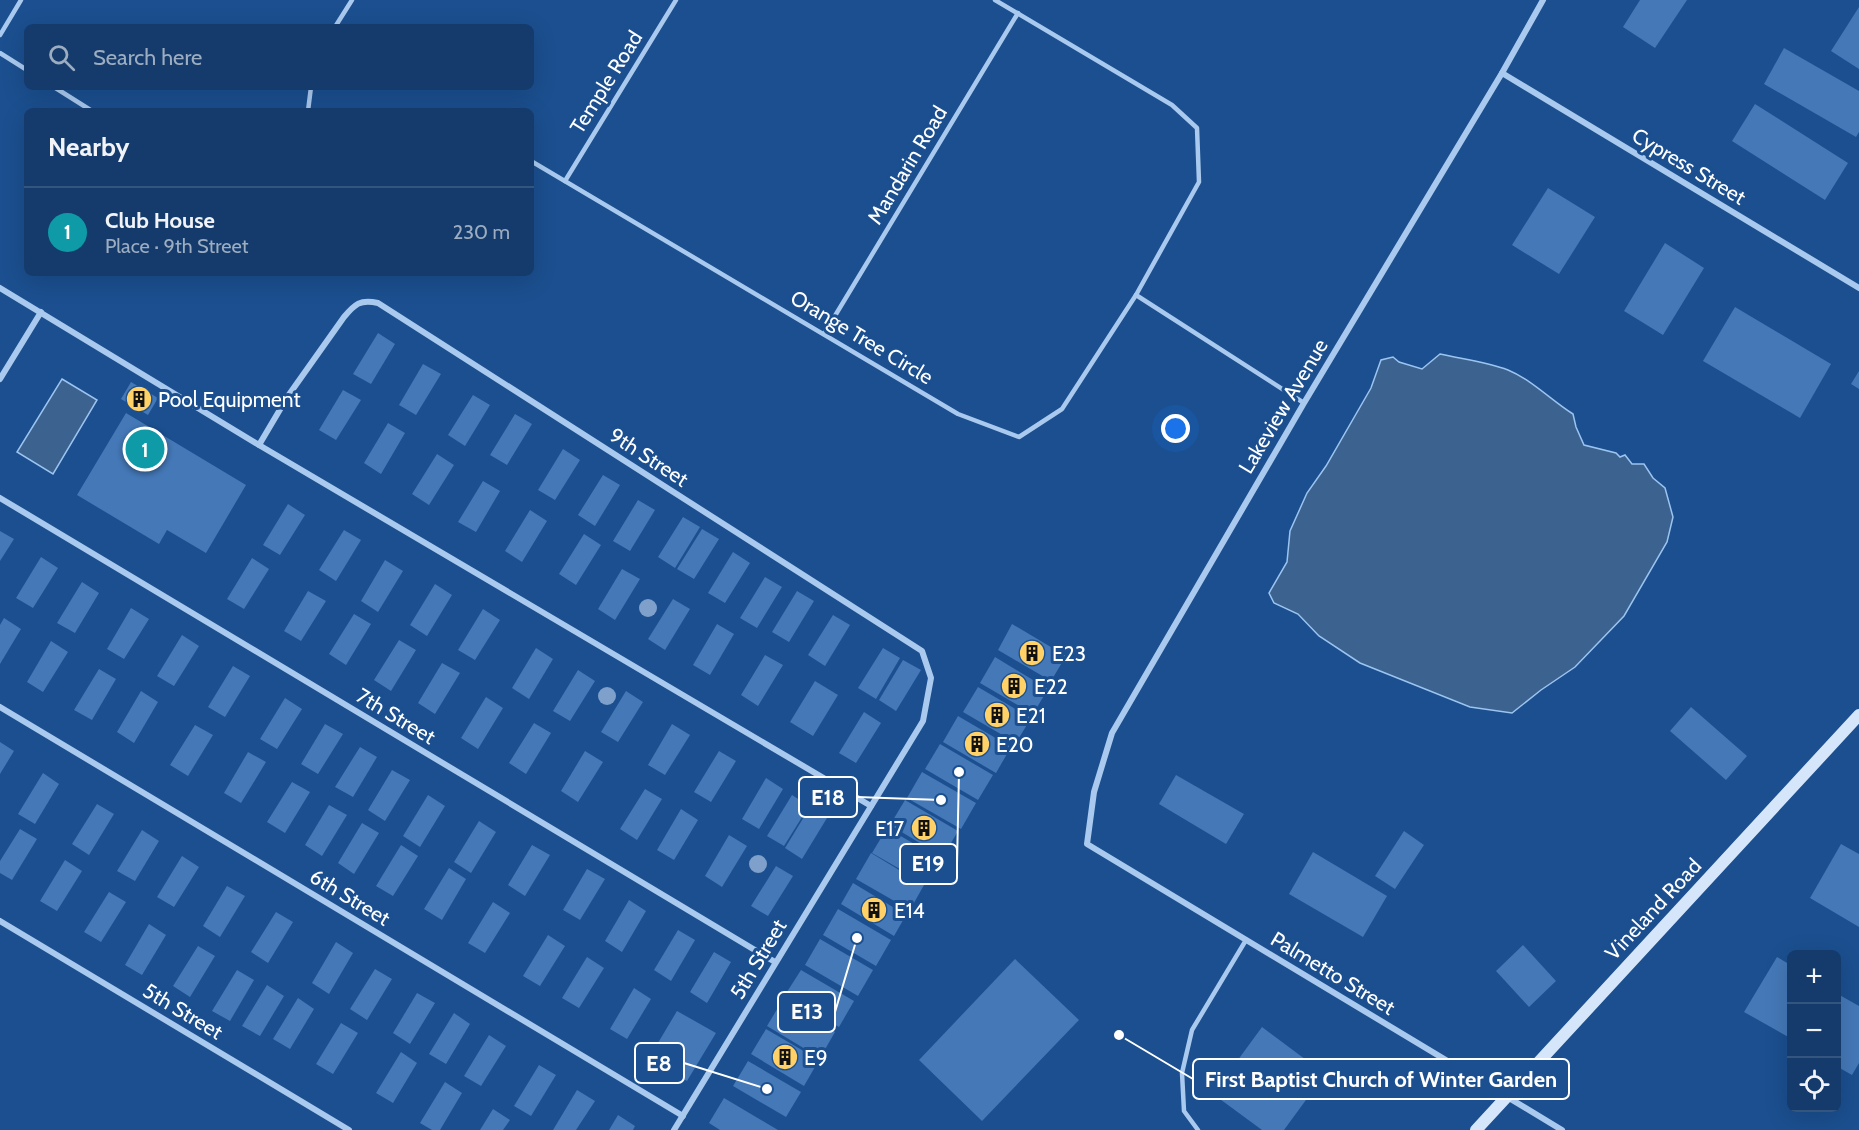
<!DOCTYPE html>
<html lang="en">
<head>
<meta charset="utf-8">
<style>
	body { margin:0; font-family:Cabin,sans-serif; background:#214673; color:#f1f3f6 }
	.controls { position:absolute; right:18px; bottom:18px; display:grid; overflow:hidden; border-radius:9px; box-shadow:0 6px 24px #0002 }
	.controls button { width:54px; height:54px; display:grid; place-items:center; padding:0; border:0; border-bottom:2px solid #33557e; background:#143b6b; color:#f1f3f6; font:30px sans-serif }
	.you { position:absolute; left:1176px; top:429px; width:21px; height:21px; margin:-15px; border:4px solid #fff; border-radius:50%; background:#1a73e8; box-shadow:0 0 0 9px #1a73e833 }
	.badge { display:grid; place-items:center; width:39px; height:39px; border-radius:50%; background:#8abfa5; color:#fff; font-size:20px; font-weight:700 }
	.pin { position:absolute; translate:-50% -50%; border:3px solid #fff; box-shadow:0 2px 6px #0006 }
	.list { margin:0; padding:0; list-style:none }
	h2 { display:flex; justify-content:space-between; align-items:center; height:78px; margin:0; padding:0 24px; font-size:26px }
	h2 small { font-size:20px; font-weight:400; color:#9dadc1 }
	.list li { display:grid; grid-template-columns:39px 1fr auto; gap:18px; align-items:center; box-sizing:border-box; height:90px; padding:0 24px; border-top:2px solid #33557e }
	.list b { display:block; font-size:22px; white-space:nowrap }
	.list p { margin:0; font-size:20px; white-space:nowrap; color:#9dadc1 }
	.list em { font-size:20px; font-style:normal; color:#9dadc1 }
	.icon { flex:none; width:33px; height:33px; fill:none; stroke:currentColor; stroke-width:2; stroke-linecap:round; stroke-linejoin:round }
	.map { position:relative; flex:none; width:1859px; height:1130px; overflow:hidden }
	.search { position:absolute; background:#143b6b; box-shadow:0 6px 24px #0002; left:24px; top:24px; width:510px; height:66px; display:flex; align-items:center; gap:15px; box-sizing:border-box; padding:0 21px; border-radius:9px; color:#9dadc1; font-size:22px }
	.panel { position:absolute; background:#143b6b; box-shadow:0 6px 24px #0002; left:24px; top:108px; width:510px; height:168px; border-radius:9px }
	.map>svg:first-child { display:block }
	.water { fill:#3c6290; stroke:#9cc4f0; stroke-width:1.5 }
	.building { fill:#4478b7 }
	.lines { fill:none; stroke-linecap:round; stroke-linejoin:round }
	.lane { stroke:#a9c9ee; stroke-width:4.5 }
	.street { stroke:#a9c9ee; stroke-width:6 }
	.secondary { stroke:#d6e6fa; stroke-width:12 }
	.tree { fill:#7ea0ca }
	.labels { text-anchor:middle; dominant-baseline:central; stroke-width:6; stroke-linejoin:round; paint-order:stroke }
	.street-label { font-size:21px; fill:#fff; stroke:#1b4f8f }
	.poi-label { font-size:21px; fill:#fff; stroke:#1b4f8f; text-anchor:start }
	.leader { fill:none; stroke:#fff; stroke-width:2 }
	.callout-dot { fill:#fff; stroke:#1b4f8f; stroke-width:2 }
	.callout { fill:#1b4f8f; stroke:#fff; stroke-width:2 }
	.callout-label { font-size:22px; text-anchor:middle; font-weight:bold; fill:#fff }
</style>
</head>
<body>
<div class="map">
<svg width="1859" height="1130" viewBox="0 0 1859 1130">
	<rect width="100%" height="100%" fill="#1b4f8f"/>
	<!-- water -->
	<g class="water">
		<path d="M1440 354C1462 359 1487 362 1508 370 1532 380 1551 400 1573 414L1576 427 1584 445 1616 453 1620 457 1625 455 1632 464H1644L1653 478 1665 488 1673 517 1667 542 1624 616 1575 667 1541 690 1512 713 1470 707 1360 663 1319 636 1298 614 1274 603 1269 593 1287 562 1290 531 1307 493 1326 466 1371 388 1381 360 1393 357 1399 362 1422 369Z"/>
		<polygon points="62,379 97,400 53,474 17,452"/>
	</g>
	<!-- building -->
	<g class="building">
		<polygon points="1640,0 1687,0 1655,48 1623,27"/>
		<polygon points="1859,7 1859,69 1831,51"/>
		<polygon points="1784,48 1859,91 1859,132 1856,137 1764,84"/>
		<polygon points="1755,104 1848,163 1825,200 1732,141"/>
		<polygon points="1548,188 1595,217 1559,274 1512,245"/>
		<polygon points="1665,243 1704,268 1663,335 1624,311"/>
		<polygon points="1735,307 1831,364 1800,418 1703,361"/>
		<polygon points="378,333 395,344 371,384 353,374"/>
		<polygon points="423,364 441,374 416,415 399,405"/>
		<polygon points="1859,371 1859,389 1851,384"/>
		<polygon points="131,382 158,398 148,415 121,399"/>
		<polygon points="343,390 361,400 336,440 319,430"/>
		<polygon points="473,395 490,405 465,446 448,435"/>
		<polygon points="126,413 246,485 206,553 167,530 159,544 77,495"/>
		<polygon points="515,414 532,424 507,465 490,455"/>
		<polygon points="388,423 405,433 381,474 364,463"/>
		<polygon points="563,449 580,460 555,500 538,490"/>
		<polygon points="437,454 454,465 429,505 412,494"/>
		<polygon points="603,475 620,485 595,526 578,515"/>
		<polygon points="483,481 500,491 476,532 458,522"/>
		<polygon points="638,500 655,510 630,551 613,541"/>
		<polygon points="288,504 305,515 280,555 263,545"/>
		<polygon points="530,510 547,521 522,562 505,551"/>
		<polygon points="683,517 700,527 675,568 658,557"/>
		<polygon points="702,529 719,539 694,579 677,569"/>
		<polygon points="344,530 361,540 336,581 319,570"/>
		<polygon points="0,531 14,539 0,561"/>
		<polygon points="584,534 601,545 576,585 559,574"/>
		<polygon points="733,552 750,563 725,603 708,593"/>
		<polygon points="41,557 58,568 33,608 16,598"/>
		<polygon points="252,558 269,569 244,609 227,599"/>
		<polygon points="385,560 403,571 378,612 361,601"/>
		<polygon points="622,569 640,579 615,620 598,609"/>
		<polygon points="765,577 782,587 757,628 740,618"/>
		<polygon points="82,582 99,593 75,633 57,623"/>
		<polygon points="435,584 452,595 427,636 410,625"/>
		<polygon points="308,591 326,601 301,641 284,631"/>
		<polygon points="797,591 814,601 789,642 772,632"/>
		<polygon points="673,599 690,609 665,650 648,639"/>
		<polygon points="131,608 149,619 124,659 107,649"/>
		<polygon points="483,609 500,620 475,660 458,650"/>
		<polygon points="354,614 371,624 346,665 329,654"/>
		<polygon points="833,615 850,625 825,666 808,655"/>
		<polygon points="4,618 21,629 0,664 0,625"/>
		<polygon points="717,624 734,634 710,675 693,665"/>
		<polygon points="1012,624 1066,656 1051,681 998,650"/>
		<polygon points="182,635 199,646 174,686 157,676"/>
		<polygon points="399,640 416,650 391,691 374,680"/>
		<polygon points="51,641 68,652 43,692 27,682"/>
		<polygon points="536,648 553,659 529,699 512,688"/>
		<polygon points="883,648 900,658 876,699 858,688"/>
		<polygon points="765,655 783,665 758,706 741,695"/>
		<polygon points="995,657 1048,689 1033,714 980,683"/>
		<polygon points="903,660 921,670 896,711 879,700"/>
		<polygon points="442,663 460,673 435,714 418,703"/>
		<polygon points="233,666 250,676 225,717 208,707"/>
		<polygon points="99,669 116,679 92,720 74,710"/>
		<polygon points="578,670 595,681 570,721 553,711"/>
		<polygon points="815,681 838,695 813,736 790,722"/>
		<polygon points="978,687 1031,718 1016,743 963,712"/>
		<polygon points="141,691 158,702 134,743 117,732"/>
		<polygon points="626,691 643,702 618,742 601,732"/>
		<polygon points="486,697 503,708 478,749 461,738"/>
		<polygon points="285,698 302,709 277,749 260,739"/>
		<polygon points="1691,707 1747,756 1726,780 1670,731"/>
		<polygon points="864,712 881,723 856,763 839,753"/>
		<polygon points="958,716 1011,747 996,773 943,742"/>
		<polygon points="534,723 551,733 526,774 509,763"/>
		<polygon points="325,724 343,734 318,774 301,764"/>
		<polygon points="672,724 690,735 665,775 648,765"/>
		<polygon points="195,725 213,735 188,776 170,765"/>
		<polygon points="0,742 14,751 0,774"/>
		<polygon points="940,744 993,775 978,800 925,769"/>
		<polygon points="360,747 377,757 353,797 335,787"/>
		<polygon points="585,751 603,762 578,802 561,791"/>
		<polygon points="719,751 736,761 711,802 694,792"/>
		<polygon points="248,752 266,762 241,803 224,793"/>
		<polygon points="392,770 410,780 385,821 368,810"/>
		<polygon points="922,772 976,803 961,829 907,798"/>
		<polygon points="43,773 59,784 35,824 18,814"/>
		<polygon points="1176,775 1244,814 1226,844 1159,804"/>
		<polygon points="766,778 783,789 759,829 742,819"/>
		<polygon points="292,782 310,792 285,833 267,822"/>
		<polygon points="645,789 662,799 637,840 620,829"/>
		<polygon points="428,795 445,806 420,847 403,836"/>
		<polygon points="792,795 809,806 784,846 767,836"/>
		<polygon points="905,800 958,831 943,857 890,825"/>
		<polygon points="97,804 114,814 89,855 72,844"/>
		<polygon points="329,805 347,815 322,856 305,845"/>
		<polygon points="810,807 827,818 802,859 785,848"/>
		<polygon points="681,809 698,820 674,860 657,850"/>
		<polygon points="479,821 496,832 471,873 454,862"/>
		<polygon points="362,823 379,833 354,874 338,863"/>
		<polygon points="887,828 940,859 926,884 872,853"/>
		<polygon points="20,829 37,839 12,880 0,873 0,861"/>
		<polygon points="142,830 159,841 135,881 117,871"/>
		<polygon points="1404,831 1424,845 1395,889 1375,876"/>
		<polygon points="729,835 747,846 722,887 705,876"/>
		<polygon points="1841,844 1859,854 1859,927 1810,898"/>
		<polygon points="401,845 418,856 393,896 376,886"/>
		<polygon points="532,845 550,855 525,896 508,885"/>
		<polygon points="1313,852 1387,896 1363,937 1289,894"/>
		<polygon points="871,853 924,885 910,910 856,879"/>
		<polygon points="182,856 199,867 174,907 157,897"/>
		<polygon points="65,860 82,871 57,911 40,901"/>
		<polygon points="776,866 793,876 768,916 751,906"/>
		<polygon points="449,868 466,879 442,920 424,909"/>
		<polygon points="587,869 605,879 580,920 563,910"/>
		<polygon points="853,883 906,915 894,936 841,904"/>
		<polygon points="227,886 245,896 220,937 203,926"/>
		<polygon points="109,892 126,902 101,942 84,932"/>
		<polygon points="629,900 646,911 622,952 605,941"/>
		<polygon points="493,902 510,913 485,953 468,943"/>
		<polygon points="838,909 891,940 876,966 823,935"/>
		<polygon points="276,912 293,922 268,963 251,952"/>
		<polygon points="149,924 166,935 142,975 125,965"/>
		<polygon points="678,930 695,940 671,981 654,970"/>
		<polygon points="548,935 565,946 540,986 523,976"/>
		<polygon points="820,939 873,970 858,996 805,965"/>
		<polygon points="336,942 353,953 329,994 312,983"/>
		<polygon points="1523,945 1556,981 1529,1007 1496,971"/>
		<polygon points="198,946 215,956 190,997 173,986"/>
		<polygon points="714,952 731,962 707,1003 690,992"/>
		<polygon points="587,957 604,968 579,1008 562,998"/>
		<polygon points="1777,957 1792,966 1792,1039 1744,1012"/>
		<polygon points="1015,959 1079,1020 982,1121 919,1060"/>
		<polygon points="375,969 392,979 367,1020 350,1009"/>
		<polygon points="237,970 254,980 230,1021 212,1011"/>
		<polygon points="801,970 854,1001 839,1027 785,995"/>
		<polygon points="267,985 284,996 260,1036 242,1026"/>
		<polygon points="634,988 651,999 627,1039 610,1029"/>
		<polygon points="417,993 435,1003 410,1044 393,1033"/>
		<polygon points="1836,993 1859,1006 1859,1063 1852,1075 1836,1066"/>
		<polygon points="298,998 314,1009 290,1049 273,1039"/>
		<polygon points="782,1001 835,1032 820,1058 767,1026"/>
		<polygon points="677,1011 716,1033 687,1081 649,1058"/>
		<polygon points="454,1013 470,1024 446,1064 429,1054"/>
		<polygon points="341,1023 358,1033 333,1074 316,1064"/>
		<polygon points="1262,1027 1325,1074 1284,1130 1262,1130 1213,1094"/>
		<polygon points="766,1029 819,1060 804,1086 751,1054"/>
		<polygon points="489,1035 506,1046 481,1086 464,1076"/>
		<polygon points="401,1052 417,1063 393,1103 376,1093"/>
		<polygon points="748,1061 801,1092 786,1117 733,1086"/>
		<polygon points="539,1065 556,1075 531,1116 514,1106"/>
		<polygon points="445,1082 462,1093 440,1130 432,1130 420,1123"/>
		<polygon points="577,1090 595,1101 576,1130 553,1130"/>
		<polygon points="724,1098 778,1130 720,1130 709,1123"/>
		<polygon points="493,1109 510,1120 503,1130 480,1130"/>
		<polygon points="618,1115 635,1126 633,1130 609,1130"/>
	</g>
	<g class="lines">
		<!-- lane -->
		<g class="lane">
			<polyline points="335,27 352,0"/>
			<polyline points="0,35 21,0"/>
			<polyline points="0,53 27,70"/>
			<polyline points="54,87 92,111"/>
			<polyline points="308,111 311,87"/>
			<polyline points="531,161 958,414 1019,437 1062,409 1136,295 1199,182 1197,128 1172,105 995,0"/>
			<polyline points="565,181 676,0"/>
			<polyline points="1136,295 1304,403"/>
			<polyline points="824,334 1018,13"/>
			<polyline points="1198,1130 1184,1111 1182,1073 1192,1030 1246,940"/>
		</g>
		<!-- street -->
		<g class="street">
			<polyline points="1543,0 1502,73 1304,403 1112,733 1094,792 1087,844 1562,1130"/>
			<polyline points="1502,73 1859,288"/>
			<polyline points="0,288 259,445 871,806"/>
			<polyline points="0,379 41,312"/>
			<path d="M259 445 288 396 344 317C355 304 360 299 378 303L922 651 931 678 923 721 674 1130"/>
			<polyline points="0,498 775,962"/>
			<polyline points="0,707 683,1116"/>
			<polyline points="0,921 349,1130"/>
		</g>
		<!-- secondary -->
		<polyline class="secondary" points="1476,1130 1859,715"/>
	</g>
	<!-- trees -->
	<g class="tree">
		<circle cx="648" cy="608" r="9"/>
		<circle cx="607" cy="696" r="9"/>
		<circle cx="758" cy="864" r="9"/>
	</g>
	<!-- icons -->
	<defs>
		<g id="building-disc" transform="scale(1.35)"><circle r="9.5" fill="#ffd166" stroke="#1b4f8f"/><path d="M-4-6H4V6H1V3H-1V6H-4ZM-2.5-4.3h1.7v1.8h-1.7ZM.8-4.3h1.7v1.8H.8ZM-2.5-1h1.7V.8h-1.7ZM.8-1h1.7V.8H.8Z" fill="#111"/></g>
	</defs>
	<g fill-rule="evenodd">
		<use href="#building-disc" x="139" y="399"/>
		<use href="#building-disc" x="1032" y="653"/>
		<use href="#building-disc" x="1014" y="686"/>
		<use href="#building-disc" x="997" y="715"/>
		<use href="#building-disc" x="977" y="744"/>
		<use href="#building-disc" x="924" y="828"/>
		<use href="#building-disc" x="874" y="910"/>
		<use href="#building-disc" x="785" y="1057"/>
	</g>
	<g class="labels">
		<!-- street labels -->
		<g class="street-label">
			<text transform="translate(606 82) rotate(-58)">Temple Road</text>
			<text transform="translate(907 165) rotate(-59)">Mandarin Road</text>
			<text transform="translate(1689 166) rotate(31)">Cypress Street</text>
			<text transform="translate(862 337) rotate(31)">Orange Tree Circle</text>
			<text transform="translate(1283 406) rotate(-59)">Lakeview Avenue</text>
			<text transform="translate(649 457) rotate(33)">9th Street</text>
			<text transform="translate(396 716) rotate(31)">7th Street</text>
			<text transform="translate(350 897) rotate(31)">6th Street</text>
			<text transform="translate(1653 909) rotate(-47)">Vineland Road</text>
			<text transform="translate(758 959) rotate(-59)">5th Street</text>
			<text transform="translate(1333 973) rotate(31)">Palmetto Street</text>
			<text transform="translate(183 1011) rotate(31)">5th Street</text>
		</g>
		<!-- poi labels -->
		<g class="poi-label">
			<text x="158" y="399">Pool Equipment</text>
			<text x="1052" y="653">E23</text>
			<text x="1034" y="686">E22</text>
			<text x="1016" y="715">E21</text>
			<text x="996" y="744">E20</text>
			<text x="904" y="828" text-anchor="end">E17</text>
			<text x="894" y="910">E14</text>
			<text x="804" y="1057">E9</text>
		</g>
	</g>
	<!-- callouts -->
	<path class="leader" d="M941 800L857 797M959 772L957 864M857 938L835 1012M767 1089L684 1063M1119 1035L1193 1079"/>
	<g class="callout-dot">
		<circle cx="941" cy="800" r="6"/>
		<circle cx="959" cy="772" r="6"/>
		<circle cx="857" cy="938" r="6"/>
		<circle cx="767" cy="1089" r="6"/>
		<circle cx="1119" cy="1035" r="6"/>
	</g>
	<g class="callout">
		<rect x="799" y="777" width="58" height="40" rx="6"/>
		<rect x="900" y="844" width="57" height="40" rx="6"/>
		<rect x="778" y="992" width="57" height="40" rx="6"/>
		<rect x="635" y="1043" width="49" height="40" rx="6"/>
		<rect x="1193" y="1059" width="376" height="40" rx="6"/>
	</g>
	<g class="callout-label">
		<text x="828" y="805">E18</text>
		<text x="928" y="871">E19</text>
		<text x="807" y="1019">E13</text>
		<text x="659" y="1071">E8</text>
		<text x="1381" y="1087">First Baptist Church of Winter Garden</text>
	</g>
</svg>
<div class="controls">
<button>+</button>
<button>−</button>
<button><svg class="icon" aria-label="locate" viewBox="0 0 24 24"><circle cx="12" cy="12" r="6"/><path d="M12 2v4M12 18v4M2 12h4M18 12h4"/></svg></button>
</div>
<div class="you"></div>
<div class="pin badge" style="left:145px;top:449px;background:#0f9aa8">1</div>
<div class="search"><svg class="icon" aria-label="search" viewBox="0 0 24 24"><circle cx="10" cy="10" r="6"/><path d="M15 15l6 6"/></svg>Search here</div>
<section class="panel">
<h2>Nearby<small></small></h2>
<ul class="list">
<li><span class="badge" style="background:#0f9aa8">1</span><div><b>Club House</b><p>Place · 9th Street</p></div><em>230 m</em></li>
</ul>
</section>
</div>
</body>
</html>
